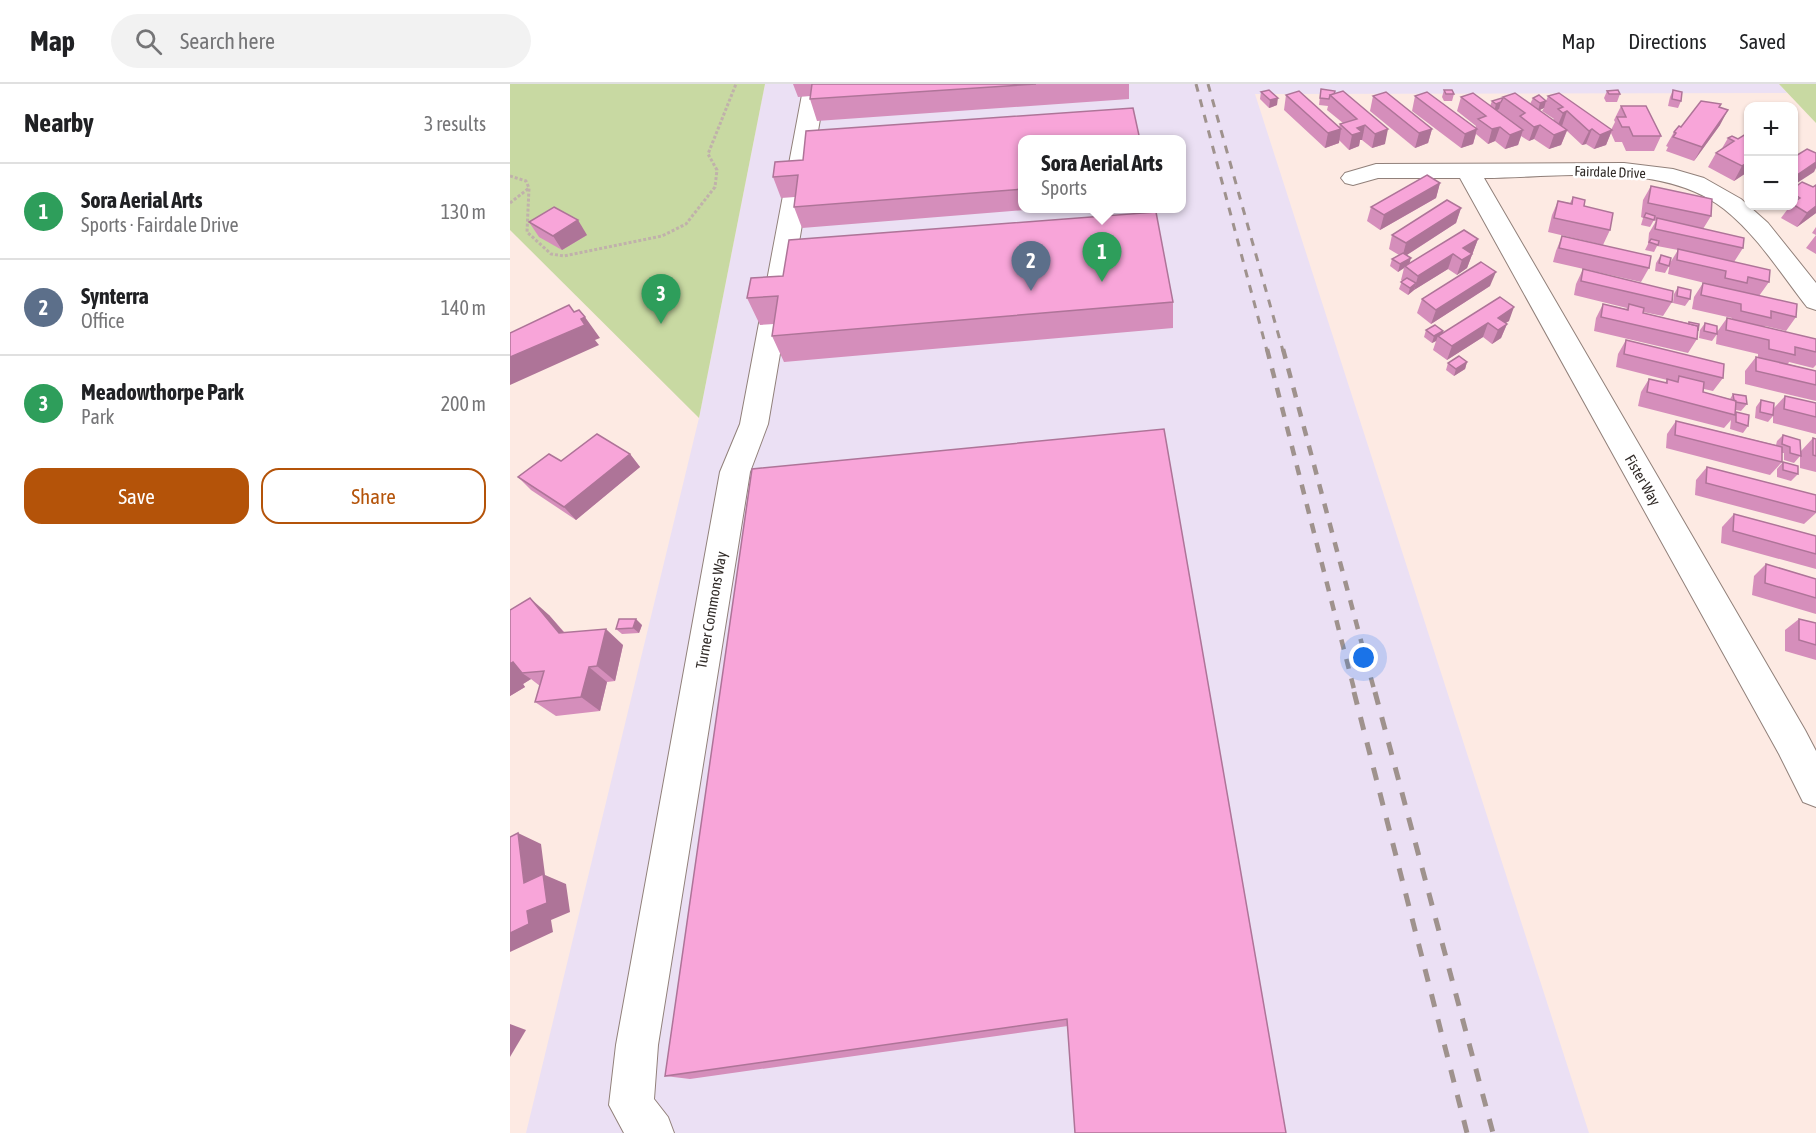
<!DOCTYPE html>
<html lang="en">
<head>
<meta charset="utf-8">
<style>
	body { margin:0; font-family:"Asap Condensed",sans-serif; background:#f2f2f2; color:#202124 }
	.controls { position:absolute; right:18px; top:18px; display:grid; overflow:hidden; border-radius:12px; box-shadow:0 2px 4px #0004 }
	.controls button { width:54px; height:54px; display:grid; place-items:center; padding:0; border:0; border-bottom:2px solid #e0e0e0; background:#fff; color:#202124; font:30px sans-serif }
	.you { position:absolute; left:854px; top:574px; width:21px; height:21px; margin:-15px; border:4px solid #fff; border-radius:50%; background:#1a73e8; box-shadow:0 0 0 9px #1a73e833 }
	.badge { display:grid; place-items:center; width:39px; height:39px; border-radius:50%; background:#b45309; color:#fff; font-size:20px; font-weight:700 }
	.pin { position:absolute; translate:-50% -50px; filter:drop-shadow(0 2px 3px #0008) }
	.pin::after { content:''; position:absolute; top:32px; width:21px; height:18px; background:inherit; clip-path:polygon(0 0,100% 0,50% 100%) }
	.popup { position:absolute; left:508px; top:51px; width:168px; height:78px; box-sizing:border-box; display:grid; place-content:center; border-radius:12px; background:#fff; filter:drop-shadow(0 2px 4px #0005); font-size:20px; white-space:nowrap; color:#757577 }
	.popup b { font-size:22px; color:#202124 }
	.popup::after { content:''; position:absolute; left:50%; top:100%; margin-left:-12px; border:12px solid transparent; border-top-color:#fff }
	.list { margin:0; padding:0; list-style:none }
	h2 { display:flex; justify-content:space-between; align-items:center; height:78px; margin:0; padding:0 24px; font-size:26px }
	h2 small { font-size:20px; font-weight:400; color:#757577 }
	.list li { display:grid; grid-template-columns:39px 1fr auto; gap:18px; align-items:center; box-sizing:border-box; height:96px; padding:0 24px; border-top:2px solid #e0e0e0 }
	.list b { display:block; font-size:22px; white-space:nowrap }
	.list p { margin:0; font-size:20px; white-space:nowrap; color:#757577 }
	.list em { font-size:20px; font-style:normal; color:#757577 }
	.actions { display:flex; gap:12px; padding:18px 24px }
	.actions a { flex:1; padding:14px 0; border:2px solid #b45309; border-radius:18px; text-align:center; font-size:21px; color:#b45309 }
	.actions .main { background:#b45309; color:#fff }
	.icon { flex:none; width:33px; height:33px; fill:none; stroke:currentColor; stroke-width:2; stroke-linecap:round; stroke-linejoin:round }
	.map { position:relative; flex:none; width:1306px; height:1049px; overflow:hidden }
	header { display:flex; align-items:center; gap:36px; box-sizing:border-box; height:84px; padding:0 30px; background:#fff; border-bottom:2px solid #e0e0e0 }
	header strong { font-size:28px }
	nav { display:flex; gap:33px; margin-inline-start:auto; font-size:21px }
	.search { width:420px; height:54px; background:#f2f2f2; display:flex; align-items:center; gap:15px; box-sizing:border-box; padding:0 21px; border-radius:33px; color:#757577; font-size:22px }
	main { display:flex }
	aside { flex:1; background:#fff }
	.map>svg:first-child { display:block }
	.industrial { fill:#ebe0f4; fill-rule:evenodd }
	.green { fill:#c8d9a2 }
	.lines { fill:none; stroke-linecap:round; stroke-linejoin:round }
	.minor-casing { stroke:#91807a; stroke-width:2 }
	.path { stroke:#c0b1ab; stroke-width:3; stroke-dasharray:3 2; stroke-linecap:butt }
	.minor { fill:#fff; fill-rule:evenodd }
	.rail-far2 { stroke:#9f928d; stroke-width:3; stroke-dasharray:8 8; stroke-linecap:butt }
	.rail-far1 { stroke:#9f928d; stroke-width:4.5; stroke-dasharray:10 10; stroke-linecap:butt }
	.rail { stroke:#9f928d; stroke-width:5; stroke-dasharray:13 13; stroke-linecap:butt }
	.wall { fill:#d58ebb; fill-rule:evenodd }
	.shaded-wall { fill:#ae7498 }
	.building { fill:#f8a5d9; stroke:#ae7498; stroke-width:1.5 }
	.labels { text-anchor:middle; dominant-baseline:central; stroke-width:5; stroke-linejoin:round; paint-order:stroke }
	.far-street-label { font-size:14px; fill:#312b28; stroke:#fff }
	.street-label { font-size:15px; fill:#312b28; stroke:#fff }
</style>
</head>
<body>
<header>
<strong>Map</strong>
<div class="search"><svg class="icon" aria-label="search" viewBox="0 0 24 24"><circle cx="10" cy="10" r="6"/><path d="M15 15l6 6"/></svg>Search here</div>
<nav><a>Map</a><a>Directions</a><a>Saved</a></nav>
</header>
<main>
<aside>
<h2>Nearby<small>3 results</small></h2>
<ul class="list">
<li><span class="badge" style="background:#2e9e5b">1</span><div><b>Sora Aerial Arts</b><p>Sports · Fairdale Drive</p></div><em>130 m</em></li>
<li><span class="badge" style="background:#5c6f8a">2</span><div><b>Synterra</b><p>Office</p></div><em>140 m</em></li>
<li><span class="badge" style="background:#2e9e5b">3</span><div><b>Meadowthorpe Park</b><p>Park</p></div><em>200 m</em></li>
</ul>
<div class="actions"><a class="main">Save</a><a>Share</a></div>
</aside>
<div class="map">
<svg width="1306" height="1049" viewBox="0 0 1306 1049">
	<rect width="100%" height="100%" fill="#fdeae3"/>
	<!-- industrial -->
	<path class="industrial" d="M255 0H1269L1277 9 745 10 1079 1049H16L189 334ZM512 56H672V124H512Z"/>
	<!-- green -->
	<g class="green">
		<polygon points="0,0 255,0 189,334 0,146"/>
		<polygon points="1269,0 1306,0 1306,39"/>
	</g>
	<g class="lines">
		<!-- minor casing -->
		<g class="minor-casing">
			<g id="minor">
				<polygon points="294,0 316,0 258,340 240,388 148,961 144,1015 158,1033 164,1049 114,1049 99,1021 106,961 210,388 230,340"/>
				<path d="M1114 79 1163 85 1194 94 1231 115 1258 139 1306 199V226L1297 223C1271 190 1248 152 1214 125 1152 76 1048 94 974 94L1295 646 1306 667V723L1293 718 1269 670 950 94H868L843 101 835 99 831 94 835 89 866 80Z"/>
			</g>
		</g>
		<!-- path -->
		<g class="path">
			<polyline points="0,92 16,97 19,104 17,148 41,170 54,172 152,152 176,140 205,103 207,86 198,70 226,0"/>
			<polyline points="0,119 19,104"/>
		</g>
		<!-- minor -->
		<use href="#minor" class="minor"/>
		<!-- rail-far2 -->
		<g class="rail-far2">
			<polyline points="686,0 757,267"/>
			<polyline points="698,0 773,267"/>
		</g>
		<!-- rail-far1 -->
		<g class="rail-far1">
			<polyline points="757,265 845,609"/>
			<polyline points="773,265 865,609"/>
		</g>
		<!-- rail -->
		<g class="rail">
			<polyline points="844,608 957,1049"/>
			<polyline points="865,608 983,1049"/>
		</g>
	</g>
	<!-- wall -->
	<g class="wall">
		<polygon points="283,0 619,0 619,15 307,37 300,15 301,12 288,13"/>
		<polygon points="811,5 824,10 875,60 862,64 852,56 850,56 849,62 839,66 829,56 829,59 815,64 774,26 776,11 829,43 830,40 833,39 817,26 818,22 809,21"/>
		<polygon points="934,6 944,10 942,17 934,17 932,13"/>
		<polygon points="1163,6 1171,17 1168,24 1158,22 1160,13"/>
		<polygon points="1097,7 1110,10 1107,18 1096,18 1094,14"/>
		<polygon points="751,8 767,21 759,24 750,15"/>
		<polygon points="863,12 922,45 918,59 905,64 860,27"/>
		<path d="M905 12 965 44 966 42 947 27 951 13 980 22 982 17 993 14V13L1020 20 1023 14 1036 17 1038 12 1101 46 1105 38 1104 36 1111 22 1151 52 1144 67H1116L1112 58H1105L1101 49 1096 61 1084 65 1076 60 1072 61 1057 47 1051 61 1039 65 1024 55 1019 57 1011 52 1008 61 995 65 985 57 978 60 966 50 963 60 951 64 902 27ZM1034 24 1032 27 1044 35 1043 36 1029 26Z"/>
		<polygon points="1211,20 1209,23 1210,41 1184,77 1156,67 1158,63 1156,62 1164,48"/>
		<polygon points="1239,48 1239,87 1224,97 1198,83 1206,69 1211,66 1218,54 1228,55"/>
		<polygon points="513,56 513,124 540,124 292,144 284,123 285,113 271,114 263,93"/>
		<polygon points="930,99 926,114 870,146 857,137 861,123"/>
		<polygon points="1141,102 1201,132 1193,145 1233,164 1224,178 1259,198 1249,212 1286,233 1276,247 1255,242 1254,243 1306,255 1306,281 1303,284 1279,278 1278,280 1306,287 1306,317 1235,300 1235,287 1246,273 1248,273 1248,270 1206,260 1207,248 1217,234 1222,235 1222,234 1182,225 1184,213 1193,199 1207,202 1158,190 1160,179 1168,166 1147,162 1144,168 1135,166 1138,160 1139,149 1146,137 1144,136 1140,143 1131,141 1133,134 1131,133 1133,116"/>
		<polygon points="1284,104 1306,129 1287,143 1271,134 1277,126 1269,122 1284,122"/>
		<polygon points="1063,113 1100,146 1093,161 1038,148 1042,131 1048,117 1060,119"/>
		<polygon points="951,124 946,139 897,171 899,180 968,155 957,184 947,191 938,185 904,206 898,211 889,205 892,197 891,196 894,184 888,188 880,182 882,175 889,171 879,165 882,151"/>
		<polygon points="19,138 77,151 52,166 29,153"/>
		<polygon points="1306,143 1306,170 1296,164 1306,151 1302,149"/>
		<polygon points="1052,152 1139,184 1131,198 1043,178 1046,167"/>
		<polygon points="1151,171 1159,182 1155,189 1145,187 1146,179"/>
		<polygon points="1073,185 1162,218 1153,232 1133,228 1133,229 1178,239 1179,238 1187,255 1178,269 1084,247 1086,234 1093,220 1116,225 1117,224 1064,211 1066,200"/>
		<polygon points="241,194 663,218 663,244 274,278 262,252 264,240 250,241 237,214"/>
		<polygon points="980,202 921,240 907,229 912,215"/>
		<polygon points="1168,203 1180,215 1175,222 1163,219 1164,210"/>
		<polygon points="990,213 999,237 995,239 997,240 991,254 982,260 973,253 937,276 923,266 926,257 922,259 914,253 916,246 933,247 933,249"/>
		<polygon points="1195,239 1207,250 1202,257 1189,254 1190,246"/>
		<polygon points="1116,256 1213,294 1203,307 1194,305 1193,308 1220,315 1223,310 1237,320 1231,327 1226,326 1225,329 1226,328 1238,342 1233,349 1220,345 1221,336 1214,344 1128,322 1131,308 1139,295 1155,299 1157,296 1106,283 1108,270"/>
		<polygon points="957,278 955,285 944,292 936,286 938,279"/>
		<polygon points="1275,312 1306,319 1306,350 1263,339 1263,332 1258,338 1245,334 1246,323 1251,316 1264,324"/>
		<polygon points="1166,337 1266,361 1267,357 1273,351 1291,367 1303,354 1306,355 1306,388 1290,384 1290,372 1284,379 1274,376 1274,369 1272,369 1272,378 1260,391 1156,364 1157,350"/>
		<polygon points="120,370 130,383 66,436 21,406 8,393 51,377"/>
		<polygon points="1273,378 1288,390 1281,397 1267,393 1267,385"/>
		<polygon points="1197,383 1306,411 1306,429 1294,440 1185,411 1186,396"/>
		<polygon points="242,385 776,1049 558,942 180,995 155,992"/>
		<polygon points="1224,430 1306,452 1306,485 1211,459 1212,443"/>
		<polygon points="1256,480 1306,495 1306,530 1242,511 1244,492"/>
		<polygon points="0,525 2,526 39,531 55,549 113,561 105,597 97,598 90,627 46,632 25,618 30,602 21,595 13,600 15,603 0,612"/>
		<polygon points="1289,535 1306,539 1306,576 1275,567 1275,546"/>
		<polygon points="132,541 129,549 112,550 106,545"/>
	</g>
	<!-- shaded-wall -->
	<g class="shaded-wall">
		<polygon points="768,14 767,21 759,24 760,16"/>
		<polygon points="1036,17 1034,24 1028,27 1030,19"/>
		<polygon points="991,18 989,25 984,28 986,20"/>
		<polygon points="1218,26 1210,41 1184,77 1192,63"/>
		<polygon points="1057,27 1052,42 1047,43 1053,29"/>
		<polygon points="855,41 852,56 850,56 849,62 839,66 842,51 847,44"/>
		<polygon points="1030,41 1024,55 1019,57 1024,43"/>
		<polygon points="990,43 985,57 978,60 982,45"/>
		<polygon points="831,45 829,59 815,64 818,49"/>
		<polygon points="878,45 875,60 862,64 865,50"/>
		<polygon points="922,45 918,59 905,64 909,49"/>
		<polygon points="967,45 963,60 951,64 955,50"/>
		<polygon points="1082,45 1076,60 1072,61 1079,47"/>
		<polygon points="1013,46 1008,61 995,65 1000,51"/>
		<polygon points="1057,46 1051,61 1039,65 1044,51"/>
		<polygon points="1102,46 1096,61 1084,65 1090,51"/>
		<polygon points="1239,78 1239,87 1224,97 1232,82"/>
		<polygon points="1306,78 1306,84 1304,88 1284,101 1284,93"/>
		<polygon points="930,99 926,114 870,146 874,131"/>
		<polygon points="1306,122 1306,129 1287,143 1297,129"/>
		<polygon points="951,124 946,139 892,174 896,159"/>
		<polygon points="68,136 77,151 52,166 43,152"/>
		<polygon points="968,155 957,184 947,191 952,176 953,164"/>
		<polygon points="943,170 938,185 904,206 908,192"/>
		<polygon points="901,174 899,181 895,182 894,184 888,188 890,180"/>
		<polygon points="986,188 980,202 921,240 926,226"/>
		<polygon points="906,199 904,206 898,211 900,204"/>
		<polygon points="1004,223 999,237 986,245 988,234"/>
		<polygon points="75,233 90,254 85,256 89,261 0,301 0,273"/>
		<polygon points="978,239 973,253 937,276 942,262"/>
		<polygon points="997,240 991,254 982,260 988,246"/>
		<polygon points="933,247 931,254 928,252 926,257 922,259 924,252"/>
		<polygon points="957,278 955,285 944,292 946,285"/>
		<polygon points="120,370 130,383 66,436 54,423"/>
		<polygon points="20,514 39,531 68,565 49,549"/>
		<polygon points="126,535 132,541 129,549 123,544"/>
		<polygon points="96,545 113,561 105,597 87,582"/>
		<polygon points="3,578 12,589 21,595 13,600 15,603 0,612 0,580"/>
		<polygon points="79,583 97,598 90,627 71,613"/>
		<polygon points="8,749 31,760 35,791 56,800 60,828 41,836 43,848 0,868 0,849 14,799"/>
		<polygon points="0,940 16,946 0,973"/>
	</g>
	<!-- building -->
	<g class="building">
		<polygon points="302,0 526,0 300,15"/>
		<polygon points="811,5 825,7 824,10 820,11 819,15 810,14"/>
		<polygon points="759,6 768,14 760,16 751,8"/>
		<polygon points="934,6 942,6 944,10 936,10"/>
		<polygon points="1108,6 1110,10 1099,10 1097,7"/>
		<polygon points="1163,6 1172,8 1171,17 1162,15"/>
		<polygon points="789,7 831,45 818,49 776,11"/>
		<polygon points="833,7 878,45 865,50 855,41 847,44 852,48 842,51 830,40 847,35 820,11"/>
		<polygon points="876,8 922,45 909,49 863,12"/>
		<polygon points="917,8 967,45 955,50 905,12"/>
		<polygon points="963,9 1013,46 1000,51 990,43 982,45 968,35 976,32 951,13"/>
		<polygon points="1005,9 1057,46 1044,51 1030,41 1024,43 1010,32 1015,29 993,13"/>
		<polygon points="1049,9 1102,46 1090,51 1082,45 1079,47 1057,27 1053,29 1048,25 1053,23 1038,12"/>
		<polygon points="1029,11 1036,17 1030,19 1023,14"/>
		<polygon points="992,14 993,14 991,18 986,20 982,17"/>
		<polygon points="1191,17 1211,20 1209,23 1218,26 1192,63 1163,53 1166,49 1164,48 1169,42 1171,43"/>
		<polygon points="1111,22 1136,22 1151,52 1123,52 1119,43 1112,43 1107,33 1116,33"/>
		<polygon points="623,24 630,56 513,56 513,105 284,123 288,91 263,93 265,78 293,76 296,47"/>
		<polygon points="1239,48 1239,78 1232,82 1206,69 1224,57 1218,54 1222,52 1228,55"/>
		<polygon points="1297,65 1306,69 1306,78 1284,93 1284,73"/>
		<polygon points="917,91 930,99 874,131 861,123"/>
		<polygon points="1292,98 1303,103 1306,101 1306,122 1297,129 1284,121 1284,118 1290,114 1284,110 1284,104"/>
		<polygon points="1141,102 1202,115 1201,132 1138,119"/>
		<polygon points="1063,113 1075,116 1074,122 1103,129 1100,146 1044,134 1048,117 1062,120"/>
		<polygon points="937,116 951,124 896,159 882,151"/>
		<polygon points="44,123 68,136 43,152 19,138"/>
		<polygon points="646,128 663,218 262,252 268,212 237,214 241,194 273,192 279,156"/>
		<polygon points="1136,129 1145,132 1144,136 1134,133"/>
		<polygon points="1147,134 1234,154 1233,164 1145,145"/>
		<polygon points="954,146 968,155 953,164 962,170 952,176 943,170 908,192 895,182"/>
		<polygon points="1052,152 1141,172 1139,184 1049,164"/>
		<polygon points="1141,155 1149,157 1148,161 1139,158"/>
		<polygon points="1168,165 1260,186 1259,198 1238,193 1237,199 1215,194 1216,187 1167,176"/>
		<polygon points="893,169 901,174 890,180 882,175"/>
		<polygon points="1151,171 1161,174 1159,182 1149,179"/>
		<polygon points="971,178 986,188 926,226 912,215"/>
		<polygon points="1073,185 1163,207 1162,218 1071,197"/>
		<polygon points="897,194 906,199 900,204 891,198"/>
		<polygon points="1193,199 1287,220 1286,233 1261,227 1261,234 1231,227 1231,220 1191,211"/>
		<polygon points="1168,203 1181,206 1180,215 1167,212"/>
		<polygon points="990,213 1004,223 988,234 997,240 988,246 978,239 942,262 928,252"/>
		<polygon points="1093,220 1118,226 1119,220 1134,224 1133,229 1188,242 1187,255 1091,233"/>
		<polygon points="59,221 64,228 69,226 75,233 71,235 75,241 0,273 0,249"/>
		<polygon points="1217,234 1306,255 1306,268 1285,263 1285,271 1259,265 1259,256 1216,246"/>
		<polygon points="1179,238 1189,240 1188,247 1188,242 1179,240"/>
		<polygon points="1195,239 1207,242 1207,250 1194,247"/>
		<polygon points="925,241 933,247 924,252 916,246"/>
		<polygon points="1116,256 1214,280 1213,294 1114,270"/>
		<polygon points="949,272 957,278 946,285 938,279"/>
		<polygon points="1246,273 1306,287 1306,301 1246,287"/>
		<polygon points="1169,292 1194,298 1193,308 1226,317 1225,331 1137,308 1139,295 1157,299 1157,295 1168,298"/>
		<polygon points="1223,310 1236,312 1237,320 1226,318 1226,317 1224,316"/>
		<polygon points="1275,312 1306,319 1306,333 1274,325"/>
		<polygon points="1251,316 1264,319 1263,331 1250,328"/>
		<polygon points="1226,328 1239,331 1238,342 1226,338"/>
		<polygon points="1166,337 1272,363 1272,378 1165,351"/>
		<polygon points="654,345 776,1049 565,1049 557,935 155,992 242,385"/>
		<polygon points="87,350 120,370 54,423 8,393 39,370 51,377"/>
		<polygon points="1273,351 1290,356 1291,372 1280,369 1280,363 1272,360"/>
		<polygon points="1303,354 1306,355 1306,372 1303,371"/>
		<polygon points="1273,378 1288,382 1288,390 1273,386"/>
		<polygon points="1197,383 1306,411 1306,428 1196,399"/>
		<polygon points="1224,430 1306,452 1306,470 1223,447"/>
		<polygon points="1256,480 1306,495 1306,514 1255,499"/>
		<polygon points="20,514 49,549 96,545 87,582 79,583 71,613 25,618 34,587 12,589 3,578 0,580 0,526"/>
		<polygon points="109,535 126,535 123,544 106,545"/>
		<polygon points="1289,535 1306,539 1306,561 1289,556"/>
		<polygon points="8,749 14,799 33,790 37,819 17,827 19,840 0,849 0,753"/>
	</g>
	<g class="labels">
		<!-- far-street labels -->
		<g class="far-street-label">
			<text transform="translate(1100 88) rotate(2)">Fairdale Drive</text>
		</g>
		<!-- street labels -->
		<g class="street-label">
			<text transform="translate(1133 396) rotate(60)">Fister Way</text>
			<text transform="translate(201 526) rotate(-80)">Turner Commons Way</text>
		</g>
	</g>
</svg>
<div class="controls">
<button>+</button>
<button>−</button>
</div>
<div class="you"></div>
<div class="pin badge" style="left:592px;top:198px;background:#2e9e5b">1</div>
<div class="popup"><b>Sora Aerial Arts</b>Sports</div>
<div class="pin badge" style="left:521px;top:207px;background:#5c6f8a">2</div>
<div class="pin badge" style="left:151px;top:240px;background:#2e9e5b">3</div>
</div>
</main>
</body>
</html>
